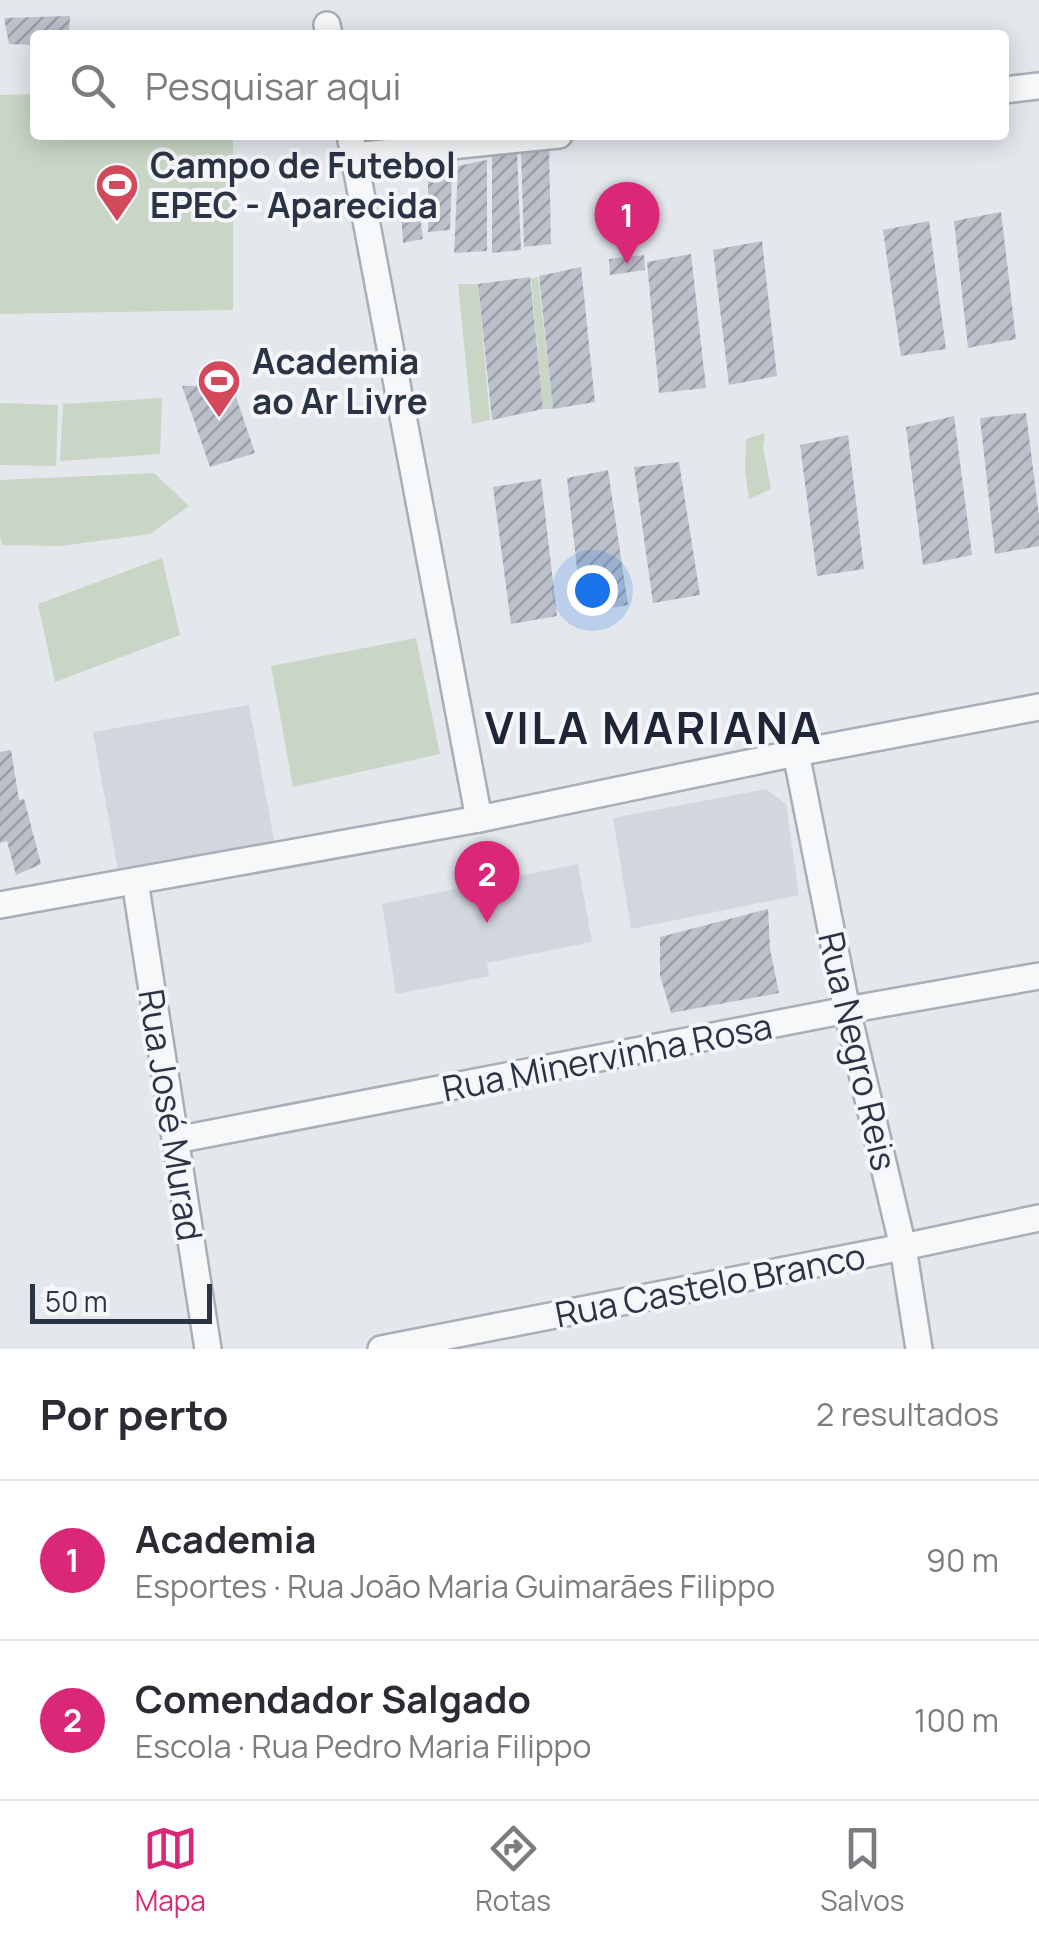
<!DOCTYPE html>
<html lang="pt">
<head>
<meta charset="utf-8">
<style>
	body { margin:0; font-family:Manrope,sans-serif; background:#f7f7f7; color:#2b2b33 }
	.scale { position:absolute; left:30px; bottom:25px; width:182px; box-sizing:border-box; padding-left:10px; border:5px solid #2b3445; border-top:0; font-size:28px; line-height:35px; white-space:nowrap; color:#2b3445; -webkit-text-stroke:8px #f4f6f9; paint-order:stroke }
	.you { position:absolute; left:592px; top:590px; width:35px; height:35px; margin:-25px; border:8px solid #fff; border-radius:50%; background:#1a73e8; box-shadow:0 0 0 15px #1a73e833 }
	.badge { display:grid; place-items:center; width:65px; height:65px; border-radius:50%; background:#db2777; color:#fff; font-size:32px; font-weight:700 }
	.pin { position:absolute; translate:-50% -82px; filter:drop-shadow(0 2px 5px #0008) }
	.pin::after { content:''; position:absolute; top:52px; width:35px; height:30px; background:inherit; clip-path:polygon(0 0,100% 0,50% 100%) }
	.list { margin:0; padding:0; list-style:none }
	h2 { display:flex; justify-content:space-between; align-items:center; height:130px; margin:0; padding:0 40px; font-size:42px }
	h2 small { font-size:32px; font-weight:400; color:#7c7c81 }
	.list li { display:grid; grid-template-columns:65px 1fr auto; gap:30px; align-items:center; box-sizing:border-box; height:160px; padding:0 40px; border-top:2px solid #e1e1e2 }
	.list b { display:block; font-size:38px; white-space:nowrap }
	.list p { margin:0; font-size:32px; white-space:nowrap; color:#7c7c81 }
	.list em { font-size:32px; font-style:normal; color:#7c7c81 }
	.icon { flex:none; width:55px; height:55px; fill:none; stroke:currentColor; stroke-width:2; stroke-linecap:round; stroke-linejoin:round }
	.map { position:relative; flex:none; width:1039px; height:1349px; overflow:hidden }
	.search { position:absolute; background:#fff; box-shadow:0 5px 25px #0003; left:30px; right:30px; top:30px; height:110px; display:flex; align-items:center; gap:25px; box-sizing:border-box; padding:0 35px; border-radius:10px; color:#7c7c81; font-size:38px }
	.sheet { height:450px; background:#fff }
	nav { display:flex; justify-content:space-around; align-items:center; box-sizing:border-box; height:140px; border-top:2px solid #e1e1e2; background:#fff; font-size:28px; color:#7c7c81 }
	nav a { display:grid; justify-items:center; gap:5px }
	nav .on { color:#db2777 }
	.map>svg:first-child { display:block }
	.built { fill:#d2d6de }
	.green { fill:#c9d6c5 }
	.building { fill:url(#building-hatch) }
	.lines { fill:none; stroke-linecap:round; stroke-linejoin:round }
	.street-casing { stroke:#a9aeb7; stroke-width:30 }
	.street { stroke:#f7f8fa; stroke-width:25 }
	.labels { text-anchor:middle; dominant-baseline:central; stroke-width:8; stroke-linejoin:round; paint-order:stroke }
	.poi-label { font-size:35px; font-weight:bold; fill:#2b3445; stroke:#f4f6f9; text-anchor:start }
	.street-label { font-size:35px; fill:#2b3445; stroke:#f4f6f9 }
	.district-label { font-size:45px; font-weight:bold; letter-spacing:2.5px; fill:#1d2536; stroke:#f4f6f9 }
</style>
</head>
<body>
<div class="map">
<svg width="1039" height="1349" viewBox="0 0 1039 1349">
	<defs>
		<pattern id="building-hatch" width="6" height="6" patternUnits="userSpaceOnUse" patternTransform="scale(2.5)"><rect width="6" height="6" fill="#bbc0ca"/><path d="M-1 1l2-2M0 6l6-6M5 7l2-2" fill="none" stroke="#989da6"/></pattern>
	</defs>
	<rect width="100%" height="100%" fill="#e4e7ec"/>
	<!-- built -->
	<g class="built">
		<polygon points="249,705 275,845 119,876 93,732"/>
		<polygon points="766,789 786,804 799,895 631,929 613,818"/>
		<polygon points="578,864 592,942 487,963 489,976 396,994 382,904"/>
	</g>
	<!-- green -->
	<g class="green">
		<polygon points="35,94 35,135 233,135 233,310 0,314 0,95"/>
		<polygon points="538,277 553,409 543,409 531,278"/>
		<polygon points="458,284 478,284 490,420 472,424"/>
		<polygon points="162,398 160,454 60,461 63,404"/>
		<polygon points="0,403 58,405 56,466 0,465"/>
		<polygon points="765,433 763,447 771,489 749,499 745,471 746,439"/>
		<polygon points="154,473 189,506 150,534 60,546 2,545 0,535 0,480"/>
		<polygon points="162,558 180,635 55,682 38,604"/>
		<polygon points="416,638 440,754 293,787 271,666"/>
	</g>
	<!-- building -->
	<g class="building">
		<polygon points="70,16 69,35 35,35 35,45 9,44 4,18"/>
		<polygon points="549,148 551,244 524,247 521,152"/>
		<polygon points="517,152 521,250 492,253 492,157"/>
		<polygon points="487,160 487,251 454,253 458,166"/>
		<polygon points="452,174 450,230 428,232 428,178"/>
		<polygon points="419,210 423,239 403,243 401,211"/>
		<polygon points="1001,212 1016,339 968,348 954,221"/>
		<polygon points="929,221 946,349 901,356 883,230"/>
		<polygon points="762,241 777,376 729,385 713,250"/>
		<polygon points="691,254 706,388 659,393 647,262"/>
		<polygon points="644,255 645,270 610,275 609,259"/>
		<polygon points="581,267 595,402 553,409 539,276"/>
		<polygon points="530,277 543,409 492,420 478,284"/>
		<polygon points="232,385 255,453 210,467 182,386"/>
		<polygon points="1026,413 1039,516 1039,546 995,554 980,418"/>
		<polygon points="954,416 972,555 923,565 906,427"/>
		<polygon points="848,435 864,569 817,576 800,445"/>
		<polygon points="679,462 700,595 653,603 634,467"/>
		<polygon points="608,470 628,605 582,613 567,478"/>
		<polygon points="541,479 557,616 511,624 493,487"/>
		<polygon points="11,750 19,800 24,799 41,864 16,875 7,841 0,843 0,752"/>
		<polygon points="768,909 770,949 779,993 671,1013 660,975 660,937"/>
	</g>
	<g class="lines">
		<!-- street casing -->
		<g class="street-casing">
			<g id="street">
				<polyline points="327,25 329,35"/>
				<polyline points="1004,90 1039,86"/>
				<polyline points="350,135 479,819"/>
				<polyline points="354,156 559,135"/>
				<polyline points="796,753 847,1010 903,1247 919,1349"/>
				<polyline points="135,881 208,1349"/>
				<polyline points="0,905 479,819 796,753 1039,707"/>
				<polyline points="176,1140 847,1010 1039,976"/>
				<polyline points="381,1349 903,1247 1039,1218"/>
			</g>
		</g>
		<!-- street -->
		<use href="#street" class="street"/>
	</g>
	<!-- icons -->
	<defs>
		<g id="stadium-pin" transform="scale(2.25)"><path d="M0 17L-7.5 6A9.5 9.5 0 1 1 7.5 6Z" fill="#d1495b" stroke="#f4f6f9"/><path d="M0-5a6.5 5 0 1 0 0 10a6.5 5 0 1 0 0-10ZM-3.5-1.8h7v3.6h-7Z" fill="#fff"/></g>
	</defs>
	<g fill-rule="evenodd">
		<use href="#stadium-pin" x="117" y="185"/>
		<use href="#stadium-pin" x="219" y="381"/>
	</g>
	<g class="labels">
		<!-- poi labels -->
		<g class="poi-label">
			<text x="150" y="165">Campo de Futebol<tspan x="150" dy="40">EPEC - Aparecida</tspan></text>
			<text x="252" y="361">Academia<tspan x="252" dy="40">ao Ar Livre</tspan></text>
		</g>
		<!-- street labels -->
		<g class="street-label">
			<text transform="translate(858 1051) rotate(77)">Rua Negro Reis</text>
			<text transform="translate(607 1057) rotate(-11)">Rua Minervinha Rosa</text>
			<text transform="translate(171 1115) rotate(81)">Rua José Murad</text>
			<text transform="translate(710 1285) rotate(-11)">Rua Castelo Branco</text>
		</g>
		<!-- district labels -->
		<g class="district-label">
			<text x="654" y="727">VILA MARIANA</text>
		</g>
	</g>
</svg>
<div class="scale">50 m</div>
<div class="you"></div>
<div class="pin badge" style="left:627px;top:264px">1</div>
<div class="pin badge" style="left:487px;top:923px">2</div>
<div class="search"><svg class="icon" aria-label="search" viewBox="0 0 24 24"><circle cx="10" cy="10" r="6"/><path d="M15 15l6 6"/></svg>Pesquisar aqui</div>
</div>
<section class="sheet">
<h2>Por perto<small>2 resultados</small></h2>
<ul class="list">
<li><span class="badge">1</span><div><b>Academia</b><p>Esportes · Rua João Maria Guimarães Filippo</p></div><em>90 m</em></li>
<li><span class="badge">2</span><div><b>Comendador Salgado</b><p>Escola · Rua Pedro Maria Filippo</p></div><em>100 m</em></li>
</ul>
</section>
<nav>
<a class="on"><svg class="icon" aria-label="map" viewBox="0 0 24 24"><path d="M3 6l6-2 6 2 6-2v14l-6 2-6-2-6 2zM9 4v14M15 6v14"/></svg>Mapa</a>
<a><svg class="icon" aria-label="directions" viewBox="0 0 24 24"><path d="M12 3l9 9-9 9-9-9zM9 14v-3h6M13 9l2 2-2 2"/></svg>Rotas</a>
<a><svg class="icon" aria-label="saved" viewBox="0 0 24 24"><path d="M7 4h10v16l-5-4-5 4z"/></svg>Salvos</a>
</nav>
</body>
</html>
